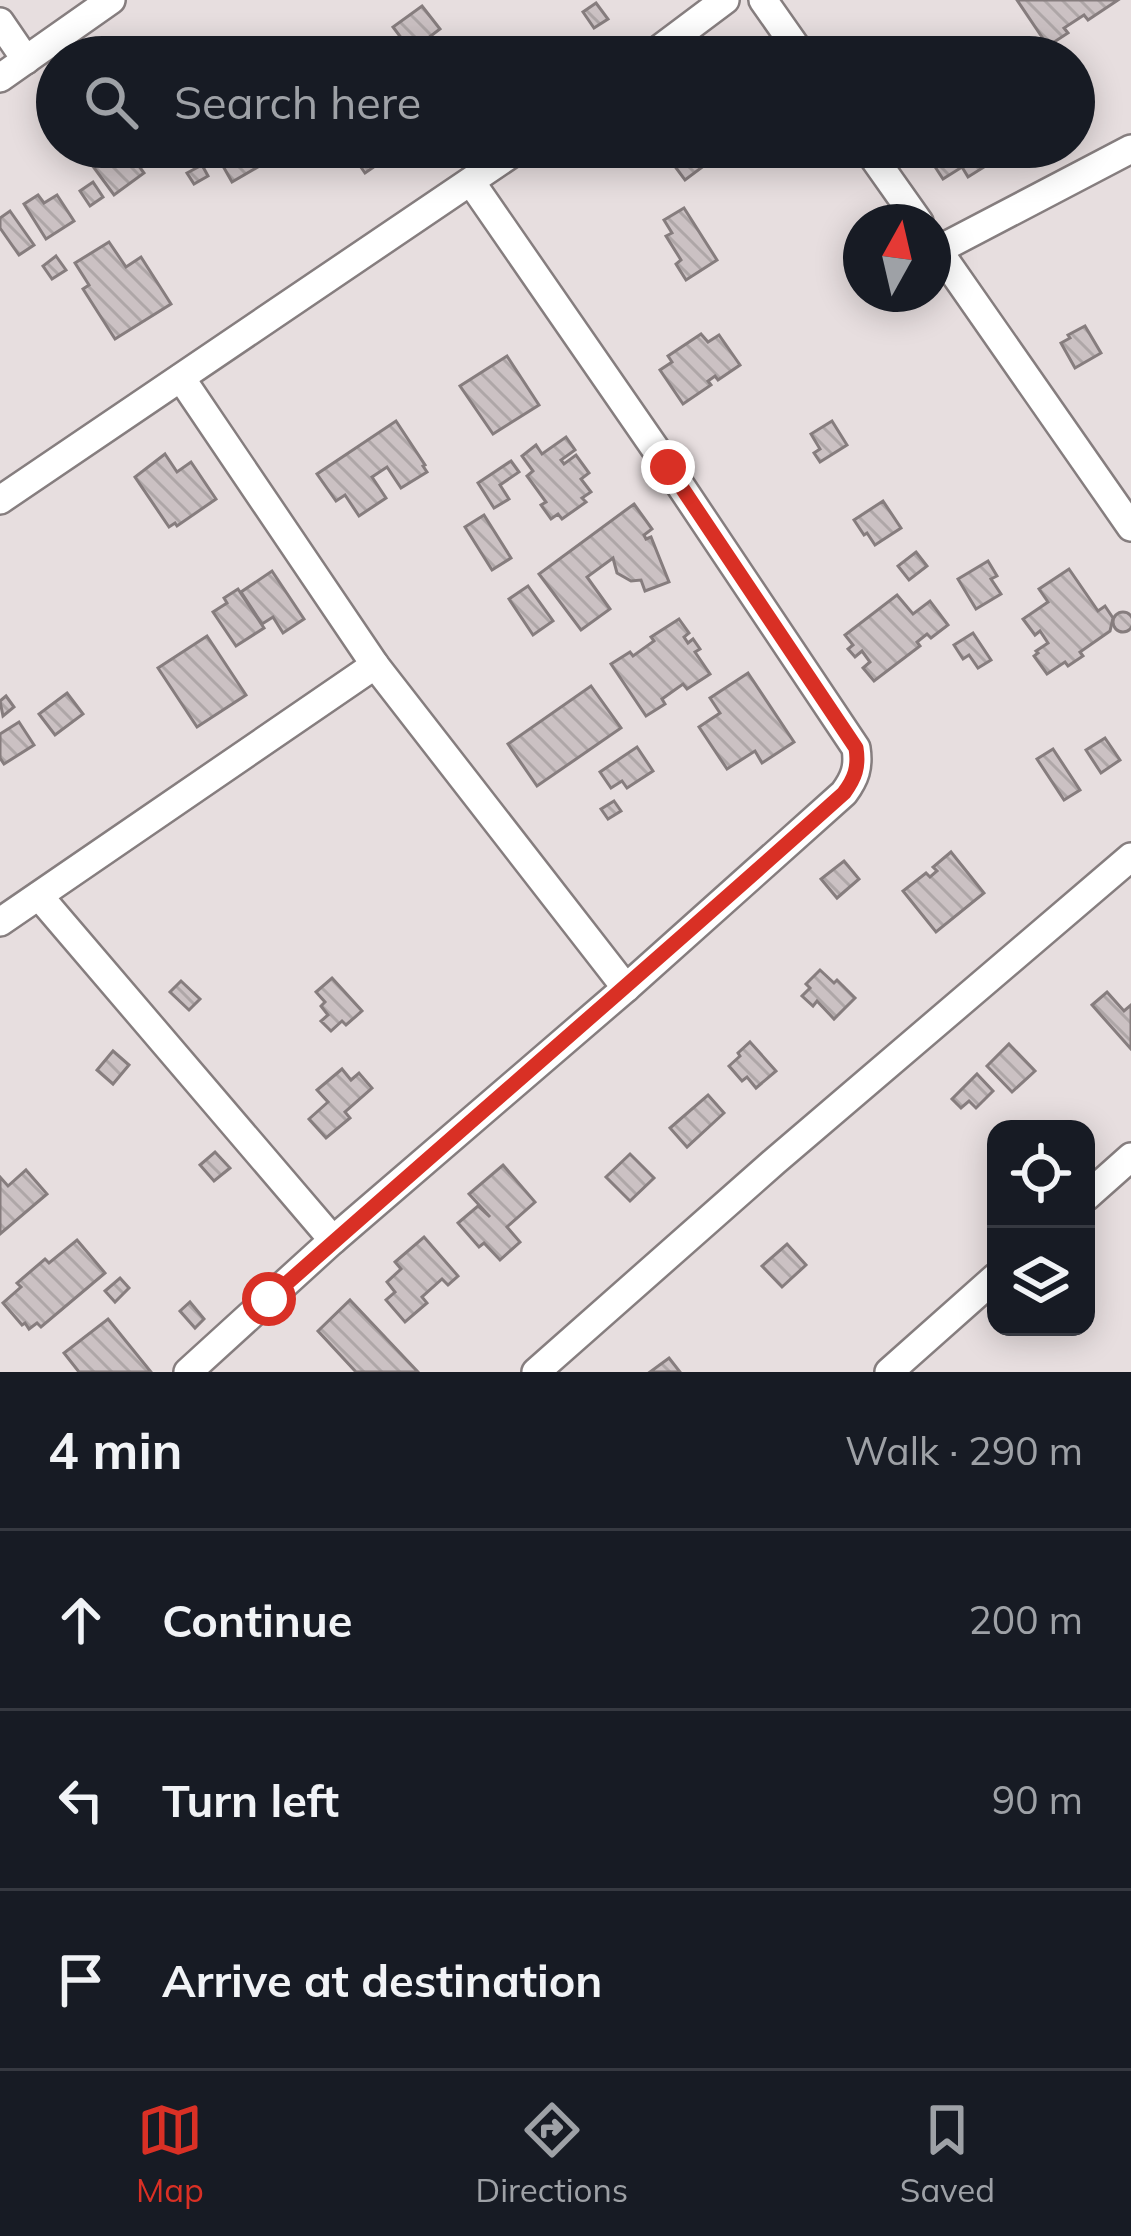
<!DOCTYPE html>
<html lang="en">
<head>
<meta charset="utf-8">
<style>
	body { margin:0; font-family:Mulish,sans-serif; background:#242831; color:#f1f3f6 }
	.controls { position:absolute; right:36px; bottom:36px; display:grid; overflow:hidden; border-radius:24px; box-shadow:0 6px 30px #0003 }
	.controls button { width:108px; height:108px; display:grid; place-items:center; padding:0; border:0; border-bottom:3px solid #363941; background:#171b24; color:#f1f3f6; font:60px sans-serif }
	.compass { position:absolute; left:843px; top:204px; width:108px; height:108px; border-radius:50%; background:#171b24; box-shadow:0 6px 30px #0003; rotate:8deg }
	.stop { position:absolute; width:36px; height:36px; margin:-27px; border:9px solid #d93025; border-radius:50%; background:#fff }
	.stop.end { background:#d93025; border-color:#fff; box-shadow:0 3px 12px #0008 }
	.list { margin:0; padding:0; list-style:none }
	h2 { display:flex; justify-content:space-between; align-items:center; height:156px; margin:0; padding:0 48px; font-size:51px }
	h2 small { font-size:39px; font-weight:400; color:#9ea1a6 }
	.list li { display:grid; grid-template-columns:78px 1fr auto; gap:36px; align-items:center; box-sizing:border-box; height:180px; padding:0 48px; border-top:3px solid #363941 }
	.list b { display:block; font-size:45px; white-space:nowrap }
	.list em { font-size:39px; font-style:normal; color:#9ea1a6 }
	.icon { flex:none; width:66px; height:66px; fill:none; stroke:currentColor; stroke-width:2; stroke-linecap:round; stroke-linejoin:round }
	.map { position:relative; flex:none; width:1131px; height:1372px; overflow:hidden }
	.search { position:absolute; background:#171b24; box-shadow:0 6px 30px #0003; left:36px; right:36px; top:36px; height:132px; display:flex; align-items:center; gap:30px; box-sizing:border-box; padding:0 42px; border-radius:66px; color:#9ea1a6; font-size:45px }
	.sheet { height:696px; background:#171b24 }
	nav { display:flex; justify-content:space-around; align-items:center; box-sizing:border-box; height:168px; border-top:3px solid #363941; background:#171b24; font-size:33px; color:#9ea1a6 }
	nav a { display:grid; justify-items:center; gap:6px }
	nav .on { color:#d93025 }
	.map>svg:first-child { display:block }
	.building { fill:url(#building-back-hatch); stroke:#867d7e; stroke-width:3 }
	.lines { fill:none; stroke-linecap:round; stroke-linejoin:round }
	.street-casing { stroke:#867e7f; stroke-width:32 }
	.street { stroke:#fff; stroke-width:27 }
	.route { stroke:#d93025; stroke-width:15 }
</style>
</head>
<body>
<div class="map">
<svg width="1131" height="1372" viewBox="0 0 1131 1372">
	<defs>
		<pattern id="building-back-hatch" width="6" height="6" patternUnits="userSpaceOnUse" patternTransform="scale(3)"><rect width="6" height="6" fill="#cbc1c3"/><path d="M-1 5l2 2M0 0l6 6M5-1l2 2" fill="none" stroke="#aea6a7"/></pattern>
	</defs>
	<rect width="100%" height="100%" fill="#e7dedf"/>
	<!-- building -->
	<g class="building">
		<polygon points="1017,0 1118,0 1088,20 1084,15 1064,28 1068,33 1048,46"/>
		<polygon points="596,3 608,19 594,28 583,12"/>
		<polygon points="422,6 440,29 411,51 393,27"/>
		<polygon points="116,147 125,147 144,173 114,195 92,165"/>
		<polygon points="239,147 262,147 270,160 232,182 219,159"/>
		<polygon points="347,147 403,147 365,173"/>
		<polygon points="666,147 683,147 690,157 696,153 705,165 685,180 662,149"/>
		<polygon points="935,147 1016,147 968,177 962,167 943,179 926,153"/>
		<polygon points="202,165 208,176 194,184 187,173"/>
		<polygon points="93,182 103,197 90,206 80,191"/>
		<polygon points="38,195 44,203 57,195 74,221 46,239 24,204"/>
		<polygon points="684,208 717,260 686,280 676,264 681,260 666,236 672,233 664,220"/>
		<polygon points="10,211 34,245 19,255 0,228 0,218"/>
		<polygon points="109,242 126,267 141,257 171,304 115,339 83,289 89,285 75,263"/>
		<polygon points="56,256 66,270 52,279 43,266"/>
		<polygon points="1085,326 1101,353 1075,368 1061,343 1070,338 1068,335"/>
		<polygon points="701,334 708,342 719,335 740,365 718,380 715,376 708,381 711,385 683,404 660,370 672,362 668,356"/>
		<polygon points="507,356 539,405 493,434 460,386"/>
		<polygon points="396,421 425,465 423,466 427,472 401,488 387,467 372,477 386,498 359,516 345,495 336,501 317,474"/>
		<polygon points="832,421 847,445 820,462 814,453 820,449 811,434"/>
		<polygon points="566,437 575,450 561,460 564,464 576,455 589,473 581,479 591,492 582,498 586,502 562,519 558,514 551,519 541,505 546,502 527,476 533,471 522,456 536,445 542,454"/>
		<polygon points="165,454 177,472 191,462 216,499 177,526 175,523 169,527 135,477"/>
		<polygon points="511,461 519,472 500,485 509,499 494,508 478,483"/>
		<polygon points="883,501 901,528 875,545 867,533 864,535 854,520"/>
		<polygon points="634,504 652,529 644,535 646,539 651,537 669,582 645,591 641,580 631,581 617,573 613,558 587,577 610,609 581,630 539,574"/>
		<polygon points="484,515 511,558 492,570 465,527"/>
		<polygon points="916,552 927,566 909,580 898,566"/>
		<polygon points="988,561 997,576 991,579 1001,594 976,609 958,579"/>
		<polygon points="1069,569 1098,611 1105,606 1113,618 1110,631 1080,652 1083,656 1068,666 1065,662 1047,674 1034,656 1038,653 1036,651 1048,643 1040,631 1035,635 1023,619 1048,602 1039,589"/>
		<polygon points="272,571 304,619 283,633 273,617 262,624 241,592"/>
		<polygon points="528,586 553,621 533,635 509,599"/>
		<polygon points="238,589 264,628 236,646 213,612 227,603 224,598"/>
		<polygon points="897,595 913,614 930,601 948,625 931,638 927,634 917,642 920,646 874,681 863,668 870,662 862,651 855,657 848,649 853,645 845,635"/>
		<circle cx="1123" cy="622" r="10"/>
		<polygon points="679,619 689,633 684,637 688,643 693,639 700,649 695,652 710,674 687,689 683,684 662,699 665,704 646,716 611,664 630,652 633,656 654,641 651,637"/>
		<polygon points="973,633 991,660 978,668 969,655 963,659 954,645"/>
		<polygon points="207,636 246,695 197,727 158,668"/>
		<polygon points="748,673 794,742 762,763 755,751 727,769 699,727 720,713 710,698"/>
		<polygon points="591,686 621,728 537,786 508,744"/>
		<polygon points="67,693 83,714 55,735 39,714"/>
		<polygon points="6,696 14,707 3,716 0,701"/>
		<polygon points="19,722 34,745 4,764 0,758 0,734"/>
		<polygon points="1105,738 1120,760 1101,773 1086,750"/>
		<polygon points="637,747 653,771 627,788 622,781 611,788 600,772"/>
		<polygon points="1053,749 1080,790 1064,800 1037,759"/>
		<polygon points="614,801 621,811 608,819 601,809"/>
		<polygon points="951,852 984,893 936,932 903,891 926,873 930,877 937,871 933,867"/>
		<polygon points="844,861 859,879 837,898 821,879"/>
		<polygon points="820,970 834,983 837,980 855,998 834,1019 817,1001 813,1006 802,996 810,988 806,984"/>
		<polygon points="332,978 362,1011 346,1025 342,1021 331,1031 321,1021 328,1015 321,1006 325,1002 316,992"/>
		<polygon points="181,981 200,999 189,1010 170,992"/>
		<polygon points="1107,992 1124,1011 1131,1005 1131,1049 1092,1005"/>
		<polygon points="750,1042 776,1071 756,1088 747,1077 742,1081 729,1066 740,1056 738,1053"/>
		<polygon points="1009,1044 1035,1071 1012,1092 987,1066"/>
		<polygon points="113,1051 129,1065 113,1084 97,1070"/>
		<polygon points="342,1069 351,1080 359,1073 372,1088 345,1112 350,1118 326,1138 309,1119 328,1102 317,1090"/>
		<polygon points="977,1074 993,1091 976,1108 969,1101 961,1108 952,1099"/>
		<polygon points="708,1095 724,1113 687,1147 670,1128"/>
		<polygon points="215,1152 230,1168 214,1181 200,1165"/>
		<polygon points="630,1154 654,1178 630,1201 606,1177"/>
		<polygon points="503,1165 535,1202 507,1227 520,1242 500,1260 484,1243 479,1247 458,1223 478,1206 490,1217 469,1194"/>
		<polygon points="26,1170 47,1194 0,1234 0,1177 8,1186"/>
		<polygon points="424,1237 458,1276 448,1285 442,1279 422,1297 427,1303 405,1322 386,1300 395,1292 387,1282 401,1269 395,1262"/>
		<polygon points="77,1240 105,1273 41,1327 37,1323 29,1329 25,1323 22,1325 3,1303 21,1287 17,1283 45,1259 49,1263"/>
		<polygon points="787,1244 806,1265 782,1287 762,1266"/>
		<polygon points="120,1278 129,1288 115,1302 105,1291"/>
		<polygon points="350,1300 418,1372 356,1372 318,1331"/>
		<polygon points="190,1302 204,1319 195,1328 180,1311"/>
		<polygon points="108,1319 151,1372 79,1372 64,1353"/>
		<polygon points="669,1358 680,1372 650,1372"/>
	</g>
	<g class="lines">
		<!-- street casing -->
		<g class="street-casing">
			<g id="street">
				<polyline points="763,0 803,57"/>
				<polyline points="0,22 26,60"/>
				<polyline points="649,57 725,0"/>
				<polyline points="0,78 111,0"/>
				<polyline points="866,147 919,222"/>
				<polyline points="933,243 1131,527"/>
				<polyline points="938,250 1131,149"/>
				<polyline points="181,378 375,665 626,988"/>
				<polyline points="0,500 521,147"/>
				<polyline points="39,896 333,1240"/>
				<polyline points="0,922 375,665"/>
				<polyline points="1086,1197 1131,1157"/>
				<path d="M188 1372 333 1240 626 988 844 793C855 778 859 767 856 748L668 467 471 182"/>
				<polyline points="536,1372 775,1161 1131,857"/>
				<polyline points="889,1372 996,1277"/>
			</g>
		</g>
		<!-- street -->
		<use href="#street" class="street"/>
	</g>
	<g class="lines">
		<!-- route -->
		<path class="route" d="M269 1299C460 1130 654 963 844 793 855 778 859 767 856 748L668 467"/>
	</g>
</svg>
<div class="controls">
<button><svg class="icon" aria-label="locate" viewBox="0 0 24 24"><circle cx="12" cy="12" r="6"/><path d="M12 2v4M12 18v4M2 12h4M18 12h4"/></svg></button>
<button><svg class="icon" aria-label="layers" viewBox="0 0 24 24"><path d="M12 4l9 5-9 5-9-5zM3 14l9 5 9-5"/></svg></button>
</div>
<svg class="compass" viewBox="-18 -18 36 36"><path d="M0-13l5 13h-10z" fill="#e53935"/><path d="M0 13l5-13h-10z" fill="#9ea1a6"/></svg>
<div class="stop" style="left:269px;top:1299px"></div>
<div class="stop end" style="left:668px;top:467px"></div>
<div class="search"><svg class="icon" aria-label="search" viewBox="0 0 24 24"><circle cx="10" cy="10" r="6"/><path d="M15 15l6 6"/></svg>Search here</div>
</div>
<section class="sheet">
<h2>4 min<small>Walk · 290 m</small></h2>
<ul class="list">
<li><svg class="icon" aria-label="ahead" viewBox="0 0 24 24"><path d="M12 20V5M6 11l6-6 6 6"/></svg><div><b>Continue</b></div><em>200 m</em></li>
<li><svg class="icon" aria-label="left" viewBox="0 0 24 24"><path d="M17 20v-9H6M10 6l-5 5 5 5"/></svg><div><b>Turn left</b></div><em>90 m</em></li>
<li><svg class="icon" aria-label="arrive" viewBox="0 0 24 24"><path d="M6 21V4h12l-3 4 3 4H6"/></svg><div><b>Arrive at destination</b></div></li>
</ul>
</section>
<nav>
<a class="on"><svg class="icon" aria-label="map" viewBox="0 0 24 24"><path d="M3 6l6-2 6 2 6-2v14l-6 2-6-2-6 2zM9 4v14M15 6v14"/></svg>Map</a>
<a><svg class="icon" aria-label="directions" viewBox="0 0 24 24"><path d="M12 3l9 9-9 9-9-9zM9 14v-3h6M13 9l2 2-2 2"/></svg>Directions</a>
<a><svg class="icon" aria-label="saved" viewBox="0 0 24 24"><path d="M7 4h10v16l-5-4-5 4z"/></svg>Saved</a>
</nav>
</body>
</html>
